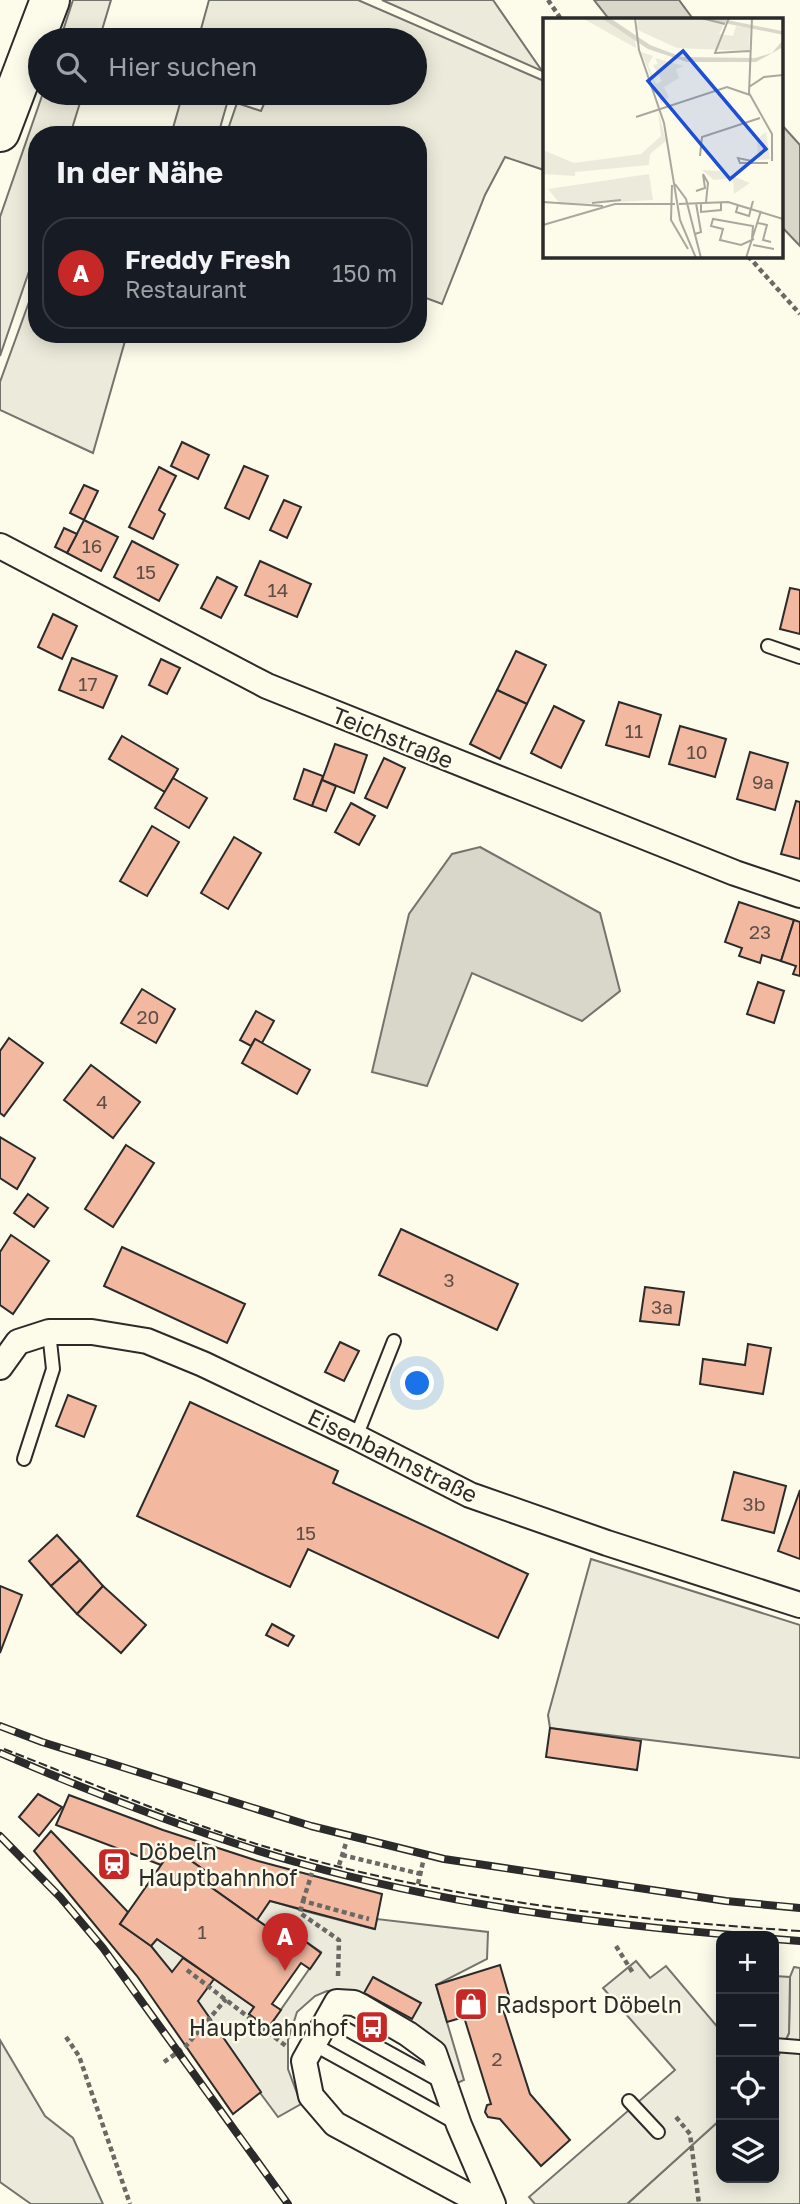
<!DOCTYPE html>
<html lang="de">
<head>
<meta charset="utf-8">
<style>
	body { margin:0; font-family:"Golos Text",sans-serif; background:#242831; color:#f1f3f6 }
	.controls { position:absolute; right:21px; bottom:21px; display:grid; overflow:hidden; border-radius:14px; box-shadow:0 4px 18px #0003 }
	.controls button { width:63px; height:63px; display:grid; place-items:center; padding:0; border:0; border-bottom:2px solid #363941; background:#171b24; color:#f1f3f6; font:35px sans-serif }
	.you { position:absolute; left:418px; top:1384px; width:24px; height:24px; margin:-18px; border:5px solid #fff; border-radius:50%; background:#1a73e8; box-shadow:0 0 0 10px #1a73e833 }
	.badge { display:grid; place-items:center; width:46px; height:46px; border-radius:50%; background:#c62828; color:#fff; font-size:23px; font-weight:700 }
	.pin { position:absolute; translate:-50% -58px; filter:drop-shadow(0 2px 4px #0008) }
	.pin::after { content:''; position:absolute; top:37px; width:24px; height:21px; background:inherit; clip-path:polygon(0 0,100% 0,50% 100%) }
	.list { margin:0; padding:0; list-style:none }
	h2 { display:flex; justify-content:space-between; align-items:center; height:91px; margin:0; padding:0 28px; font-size:30px }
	h2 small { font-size:23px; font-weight:400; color:#9ea1a6 }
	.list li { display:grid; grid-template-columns:46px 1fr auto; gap:21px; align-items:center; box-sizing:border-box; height:112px; margin:0 14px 14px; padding:0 14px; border:2px solid #363941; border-radius:28px }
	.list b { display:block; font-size:26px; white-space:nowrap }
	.list p { margin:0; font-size:23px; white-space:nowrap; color:#9ea1a6 }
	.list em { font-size:23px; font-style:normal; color:#9ea1a6 }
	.icon { flex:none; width:38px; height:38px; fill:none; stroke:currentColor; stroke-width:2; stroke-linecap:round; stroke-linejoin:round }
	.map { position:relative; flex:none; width:800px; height:2204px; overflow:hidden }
	.search { position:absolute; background:#171b24; box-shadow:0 4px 18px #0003; left:28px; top:28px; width:399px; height:77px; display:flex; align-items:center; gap:18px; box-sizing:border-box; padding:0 24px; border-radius:38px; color:#9ea1a6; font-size:26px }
	.panel { position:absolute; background:#171b24; box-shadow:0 4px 18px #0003; left:28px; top:126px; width:399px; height:217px; border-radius:28px }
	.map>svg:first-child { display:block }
	.green { fill:#ecebdb; stroke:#74746e; stroke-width:2 }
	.parking { fill:#eceadb; stroke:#74746e; stroke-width:2 }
	.water { fill:#d8d7c9; stroke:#74746e; stroke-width:2 }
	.building { fill:#f2b8a0; stroke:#2b2b2b; stroke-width:2 }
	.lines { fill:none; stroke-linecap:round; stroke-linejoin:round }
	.lane-casing { stroke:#2b2b2b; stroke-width:16 }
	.street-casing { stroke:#2b2b2b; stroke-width:28 }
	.primary-casing { stroke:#2b2b2b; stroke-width:42 }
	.path { stroke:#6a6964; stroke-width:4.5; stroke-dasharray:5 3.5; stroke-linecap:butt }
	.lane { stroke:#fdfbea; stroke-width:12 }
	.street { stroke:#fdfbea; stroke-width:24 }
	.primary { stroke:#fdfbea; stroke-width:38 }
	.rail-casing { stroke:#2b2b2b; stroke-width:8 }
	.rail { stroke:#fdfbea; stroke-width:5; stroke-dasharray:16; stroke-linecap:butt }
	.fence { stroke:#2b2b2b; stroke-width:2; stroke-dasharray:9 3.5; stroke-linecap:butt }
	.labels { text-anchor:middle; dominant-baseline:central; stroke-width:5; stroke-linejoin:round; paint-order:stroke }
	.number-label { font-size:19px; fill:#5d4e48 }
	.street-label { font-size:23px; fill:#2b2b2b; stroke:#fdfbea }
	.poi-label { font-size:23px; fill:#2b2b2b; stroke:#fdfbea; text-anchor:start }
	.inset-river { fill:none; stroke:#d8d7c9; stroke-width:3.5 }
	.inset-road { fill:none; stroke:#a9a89e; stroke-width:2 }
	.view { fill:#1d4ed8; fill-opacity:0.15; stroke:#1d4ed8; stroke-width:3.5 }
	.inset-edge { fill:none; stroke:#2b2b2b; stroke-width:3.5 }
</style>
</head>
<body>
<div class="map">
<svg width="800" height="2204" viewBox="0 0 800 2204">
	<rect width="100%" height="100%" fill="#fdfbea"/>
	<!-- green -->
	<g class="green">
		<polygon points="73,0 111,0 99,40 60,40"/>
		<polygon points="209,0 358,0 544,81 544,170 505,157 485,195 442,304 418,295 418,135 406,131 404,135 226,135 237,103 261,111 264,104 236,93 415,93 415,40 198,40"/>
		<polygon points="382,0 493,0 542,71"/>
		<polygon points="43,93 83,93 70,135 37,135 37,248 0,356 0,217"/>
		<polygon points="183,93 230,93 218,135 171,135"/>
		<polygon points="37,280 37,334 127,334 93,453 0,410 0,382"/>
		<polygon points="591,1559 800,1625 800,1758 550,1728 548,1715"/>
		<polygon points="794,1967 800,1968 800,2204 627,2204 721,2119 721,2178 774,2178 774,2065 789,2033 790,1977"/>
		<polygon points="0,2040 45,2116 73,2138 103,2204 31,2204 0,2182"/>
	</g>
	<!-- parking -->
	<g class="parking">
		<polygon points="198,1878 301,1910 374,1929 377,1919 488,1932 487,1959 436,1985 464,2080 455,2084 344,1990 327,1991 315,1996 297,2012 288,2040 288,2069 301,2104 278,2117 151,1946 157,1939 254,2007 249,2014 268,2028 321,1952 302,1939 296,1947"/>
		<polygon points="636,1961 650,1978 666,1966 721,2031 721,2119 627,2204 535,2204 529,2197 675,2070 603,1988"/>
		<polygon points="774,1976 790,1977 789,2033 774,2065"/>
	</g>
	<!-- water -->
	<g class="water">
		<polygon points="594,0 679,0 693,19 609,19"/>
		<polygon points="781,124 800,145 800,246 781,226"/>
		<polygon points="480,847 600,913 620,991 582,1021 472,973 427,1086 372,1072 409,914 452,854"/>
	</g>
	<!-- building -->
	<g class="building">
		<polygon points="182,442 209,455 198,479 171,466"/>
		<polygon points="244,466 268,476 249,519 225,508"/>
		<polygon points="159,467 176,476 159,510 165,514 153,539 129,527"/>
		<polygon points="84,485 98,491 84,520 70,513"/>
		<polygon points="284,500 301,507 287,538 270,530"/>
		<polygon points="84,520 118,537 101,571 67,553"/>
		<polygon points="64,528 77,534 67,553 55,547"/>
		<polygon points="132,541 178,565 159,601 114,577"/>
		<polygon points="260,561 311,584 297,617 245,595"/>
		<polygon points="217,577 237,587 221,618 201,608"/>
		<polygon points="790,588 800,590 800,634 780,629"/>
		<polygon points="53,614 77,626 62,659 38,647"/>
		<polygon points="516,651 546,665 527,704 497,690"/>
		<polygon points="72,658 117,676 103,708 59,690"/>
		<polygon points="161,659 180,668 167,694 149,685"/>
		<polygon points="497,690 527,704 500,759 470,744"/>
		<polygon points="619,702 661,715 649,757 606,745"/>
		<polygon points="554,706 584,721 561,768 531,753"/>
		<polygon points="680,726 726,739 715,777 669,764"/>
		<polygon points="122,736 178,769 165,792 109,759"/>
		<polygon points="335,744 367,755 354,793 322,780"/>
		<polygon points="750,752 788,763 775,810 737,799"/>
		<polygon points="384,758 405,768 387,808 365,798"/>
		<polygon points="304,769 323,776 312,806 294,799"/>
		<polygon points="173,778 207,798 189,828 155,808"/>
		<polygon points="322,780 336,786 326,811 312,806"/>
		<polygon points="796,801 800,802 800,859 781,854"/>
		<polygon points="351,803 375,816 359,845 335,832"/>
		<polygon points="152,826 179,842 147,896 120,881"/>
		<polygon points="234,837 261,853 228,909 201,893"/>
		<polygon points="739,902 794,920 781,961 762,955 760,963 739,956 742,948 725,942"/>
		<polygon points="794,920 800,922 800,976 793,974 796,966 781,961"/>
		<polygon points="758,982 784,991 774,1023 747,1014"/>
		<polygon points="142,989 175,1009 156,1043 121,1023"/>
		<polygon points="256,1011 274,1021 262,1043 255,1039 251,1046 240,1040"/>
		<polygon points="9,1038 43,1063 4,1116 0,1113 0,1051"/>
		<polygon points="255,1039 310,1070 297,1094 242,1063"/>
		<polygon points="91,1065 140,1102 113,1138 64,1100"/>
		<polygon points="0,1137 35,1158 17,1189 0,1178"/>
		<polygon points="126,1145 154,1163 113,1227 85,1209"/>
		<polygon points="28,1194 48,1208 34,1227 14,1213"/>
		<polygon points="401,1229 518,1284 497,1330 379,1275"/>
		<polygon points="11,1235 49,1261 13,1314 0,1305 0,1252"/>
		<polygon points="122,1247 245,1304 227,1343 104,1286"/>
		<polygon points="645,1287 684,1292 679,1325 640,1321"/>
		<polygon points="340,1342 359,1351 344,1381 325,1372"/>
		<polygon points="748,1344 771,1348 763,1394 700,1384 703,1359 745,1365"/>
		<polygon points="68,1395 96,1406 84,1437 56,1426"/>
		<polygon points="190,1402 338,1471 333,1483 528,1574 498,1638 308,1549 290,1587 137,1516"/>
		<polygon points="734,1472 786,1486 774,1533 722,1520"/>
		<polygon points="800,1490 800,1559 778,1551"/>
		<polygon points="57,1535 80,1560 51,1586 29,1561"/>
		<polygon points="80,1560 103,1586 77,1614 51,1586"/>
		<polygon points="0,1586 22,1595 0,1653"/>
		<polygon points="103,1586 146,1625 121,1653 77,1614"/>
		<polygon points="272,1624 294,1636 288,1646 266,1635"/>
		<polygon points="550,1728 641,1741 637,1770 546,1757"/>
		<polygon points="38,1794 62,1807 39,1836 19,1817"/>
		<polygon points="69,1795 163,1830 258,1861 382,1894 375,1929 270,1901 257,1920 198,1878 204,1870 173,1848 161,1865 56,1825"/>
		<polygon points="51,1831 128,1912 120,1924 151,1946 172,1972 183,1958 214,1979 198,2001 261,2092 233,2114 137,1976 34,1851"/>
		<polygon points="173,1848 204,1870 198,1878 257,1920 296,1947 302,1939 321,1953 310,1969 301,1963 272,2004 281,2010 268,2028 249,2014 254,2007 157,1939 151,1946 120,1924"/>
		<polygon points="500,1965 511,2003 502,2006 530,2094 570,2140 541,2166 500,2119 488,2117 485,2112 487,2105 491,2104 464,2017 447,2022 436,1985"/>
		<polygon points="373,1977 421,2003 412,2019 364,1993"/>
	</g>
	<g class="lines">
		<!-- lane casing -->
		<g class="lane-casing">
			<g id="lane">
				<polyline points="768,646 800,657"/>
				<polyline points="356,1437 394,1341"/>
				<polyline points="24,1459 53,1369 49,1332"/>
				<polyline points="328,2019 442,2082"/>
				<polyline points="313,2044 456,2123"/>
				<polyline points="774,2045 800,2047"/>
				<polyline points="629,2101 658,2132"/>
			</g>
		</g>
		<!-- street casing -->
		<g class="street-casing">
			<g id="street">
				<polyline points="0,546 267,686 735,873 800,895"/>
				<polyline points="0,1367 18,1342 49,1332 92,1332 147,1341 203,1364 356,1437 470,1495 607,1543 800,1605"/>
				<polyline points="484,2204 335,2124 311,2096 304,2061 337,2002 354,2003 362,2007 408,2034 434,2053 459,2125 493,2204"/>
			</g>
		</g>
		<!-- primary casing -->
		<g class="primary-casing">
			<polyline id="primary" points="0,132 50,0"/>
		</g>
		<!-- path -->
		<g class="path">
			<polyline points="548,0 561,19"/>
			<polyline points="748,256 800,314"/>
			<polyline points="342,1855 421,1874"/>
			<polyline points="339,1865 346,1843"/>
			<polyline points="418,1884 423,1862"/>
			<polyline points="303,1901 312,1873"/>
			<polyline points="616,1946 633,1973"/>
			<polyline points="187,1970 286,2046"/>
			<polyline points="338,1976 339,1940 300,1913 303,1901 369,1919"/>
			<polyline points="66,2037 79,2056 130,2204"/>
			<polyline points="164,2062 185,2047 226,1999"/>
			<polyline points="676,2117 690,2134 699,2204"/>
		</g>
		<!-- lane -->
		<use href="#lane" class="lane"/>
		<!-- street -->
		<use href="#street" class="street"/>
		<!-- primary -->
		<use href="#primary" class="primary"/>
		<!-- rail casing -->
		<g class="rail-casing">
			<g id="rail">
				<polyline points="0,1726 42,1742 311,1826 444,1859 726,1901 800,1908"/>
				<path d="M0 1753C98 1795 197 1834 299 1863 444 1904 595 1924 745 1936"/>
				<polyline points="0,1836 60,1897 103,1948 288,2204"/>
				<polyline points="774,1939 800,1941"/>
			</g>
		</g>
		<!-- rail -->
		<use href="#rail" class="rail"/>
		<!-- fence -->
		<path class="fence" d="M4 1749C84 1780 164 1815 247 1841 425 1897 614 1919 800 1931"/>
	</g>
	<!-- icons -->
	<defs>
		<g id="station-square" transform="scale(1.75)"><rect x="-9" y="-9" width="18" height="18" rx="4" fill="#c62828" stroke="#fdfbea"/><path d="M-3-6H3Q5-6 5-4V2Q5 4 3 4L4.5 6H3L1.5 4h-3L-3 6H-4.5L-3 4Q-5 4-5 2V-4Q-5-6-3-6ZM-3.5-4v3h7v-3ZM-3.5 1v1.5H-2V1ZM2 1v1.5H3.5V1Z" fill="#fff"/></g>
		<g id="shop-square" transform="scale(1.75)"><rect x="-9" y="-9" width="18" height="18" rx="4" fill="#c62828" stroke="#fdfbea"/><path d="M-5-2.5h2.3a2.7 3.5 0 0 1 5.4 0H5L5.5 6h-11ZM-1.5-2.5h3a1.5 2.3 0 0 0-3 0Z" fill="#fff"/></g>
		<g id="bus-square" transform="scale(1.75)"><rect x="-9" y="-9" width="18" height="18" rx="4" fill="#c62828" stroke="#fdfbea"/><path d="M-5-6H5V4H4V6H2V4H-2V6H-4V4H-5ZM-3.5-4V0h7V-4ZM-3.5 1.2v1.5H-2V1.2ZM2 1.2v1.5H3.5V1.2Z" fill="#fff"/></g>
	</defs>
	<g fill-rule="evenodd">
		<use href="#station-square" x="114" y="1864"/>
		<use href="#shop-square" x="471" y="2004"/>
		<use href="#bus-square" x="372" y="2027"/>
	</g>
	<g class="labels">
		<!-- number labels -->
		<g class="number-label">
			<text x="92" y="545">16</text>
			<text x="146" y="571">15</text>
			<text x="278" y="589">14</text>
			<text x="88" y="683">17</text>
			<text x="634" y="730">11</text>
			<text x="697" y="751">10</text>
			<text x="763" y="781">9a</text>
			<text x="760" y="931">23</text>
			<text x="148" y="1016">20</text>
			<text x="102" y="1101">4</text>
			<text x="449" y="1279">3</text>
			<text x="662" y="1306">3a</text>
			<text x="754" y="1503">3b</text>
			<text x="306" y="1532">15</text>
			<text x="202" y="1931">1</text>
			<text x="497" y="2058">2</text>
		</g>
		<!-- street labels -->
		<g class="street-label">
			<text transform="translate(393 737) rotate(22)">Teichstraße</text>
			<text transform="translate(393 1455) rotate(26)">Eisenbahnstraße</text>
		</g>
		<!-- poi labels -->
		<g class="poi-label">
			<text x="138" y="1851">Döbeln<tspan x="138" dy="26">Hauptbahnhof</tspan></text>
			<text x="496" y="2004">Radsport Döbeln</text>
			<text x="348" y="2027" text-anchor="end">Hauptbahnhof</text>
		</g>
	</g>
	<!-- overview -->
	<g transform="translate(543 18)">
		<rect width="240" height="240" fill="#fdfbea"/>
		<path d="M39 0H58L92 22 93 30ZM95 0H155L181 6 176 16 190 18 193 8 207 10 206 33 134 30 99 14 94 11ZM98 34 110 38 105 47 113 66 119 63 110 47 115 46 112 40 141 48 133 51 136 60 121 69 126 80 119 82V87ZM115 92 123 123 107 136 106 147 32 154V158L0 156V132L31 145 98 136 118 118ZM223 114 227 141 215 142 214 121ZM159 152 177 153 207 165 191 176 190 160 171 162ZM106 156 110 182 18 187 5 171Z" fill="#ecebdb"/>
		<path d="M58 0H67L107 27 139 39 212 40 229 35 240 22V29L213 44H144L105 31Z" fill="#d8d7c9"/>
		<path class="inset-river" d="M165 0 240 15"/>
		<path class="inset-road" d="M92 0 96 32 121 105 137 202 153 240M158 0 182 6M186 0 172 35 207 33M209 0 206 75 229 116V143M206 69 221 59 240 57M93 99 184 69 207 77M157 138 159 119 217 100M209 143 195 140 197 145H225M160 156 165 165 163 184M132 166 143 181 158 240M129 167 128 202 145 231M153 173 162 170 160 156M0 184 60 188M49 185 78 182M158 185V194L178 192V185M136 186 185 184 240 201M195 187 193 194 206 198 210 183M215 205 224 207 220 222 228 224M0 207 72 186H132M152 216 158 214 153 185M209 220 210 208 170 201 168 208 180 211 177 222 198 227 211 221M210 227 231 231M203 240 218 193"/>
		<path class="view" d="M140 33 223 131 187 161 105 63Z"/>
		<rect width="240" height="240" class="inset-edge"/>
	</g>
</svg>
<div class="controls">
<button>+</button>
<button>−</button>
<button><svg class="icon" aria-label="locate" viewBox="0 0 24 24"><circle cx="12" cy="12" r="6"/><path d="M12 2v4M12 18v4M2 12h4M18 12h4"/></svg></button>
<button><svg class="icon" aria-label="layers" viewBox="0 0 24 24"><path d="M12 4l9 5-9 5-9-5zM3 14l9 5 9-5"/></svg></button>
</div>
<div class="you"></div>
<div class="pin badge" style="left:285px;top:1971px">A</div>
<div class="search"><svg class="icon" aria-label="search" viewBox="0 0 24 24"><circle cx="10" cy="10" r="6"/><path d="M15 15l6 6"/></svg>Hier suchen</div>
<section class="panel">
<h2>In der Nähe<small></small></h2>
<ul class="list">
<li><span class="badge">A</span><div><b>Freddy Fresh</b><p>Restaurant</p></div><em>150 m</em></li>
</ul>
</section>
</div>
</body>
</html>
